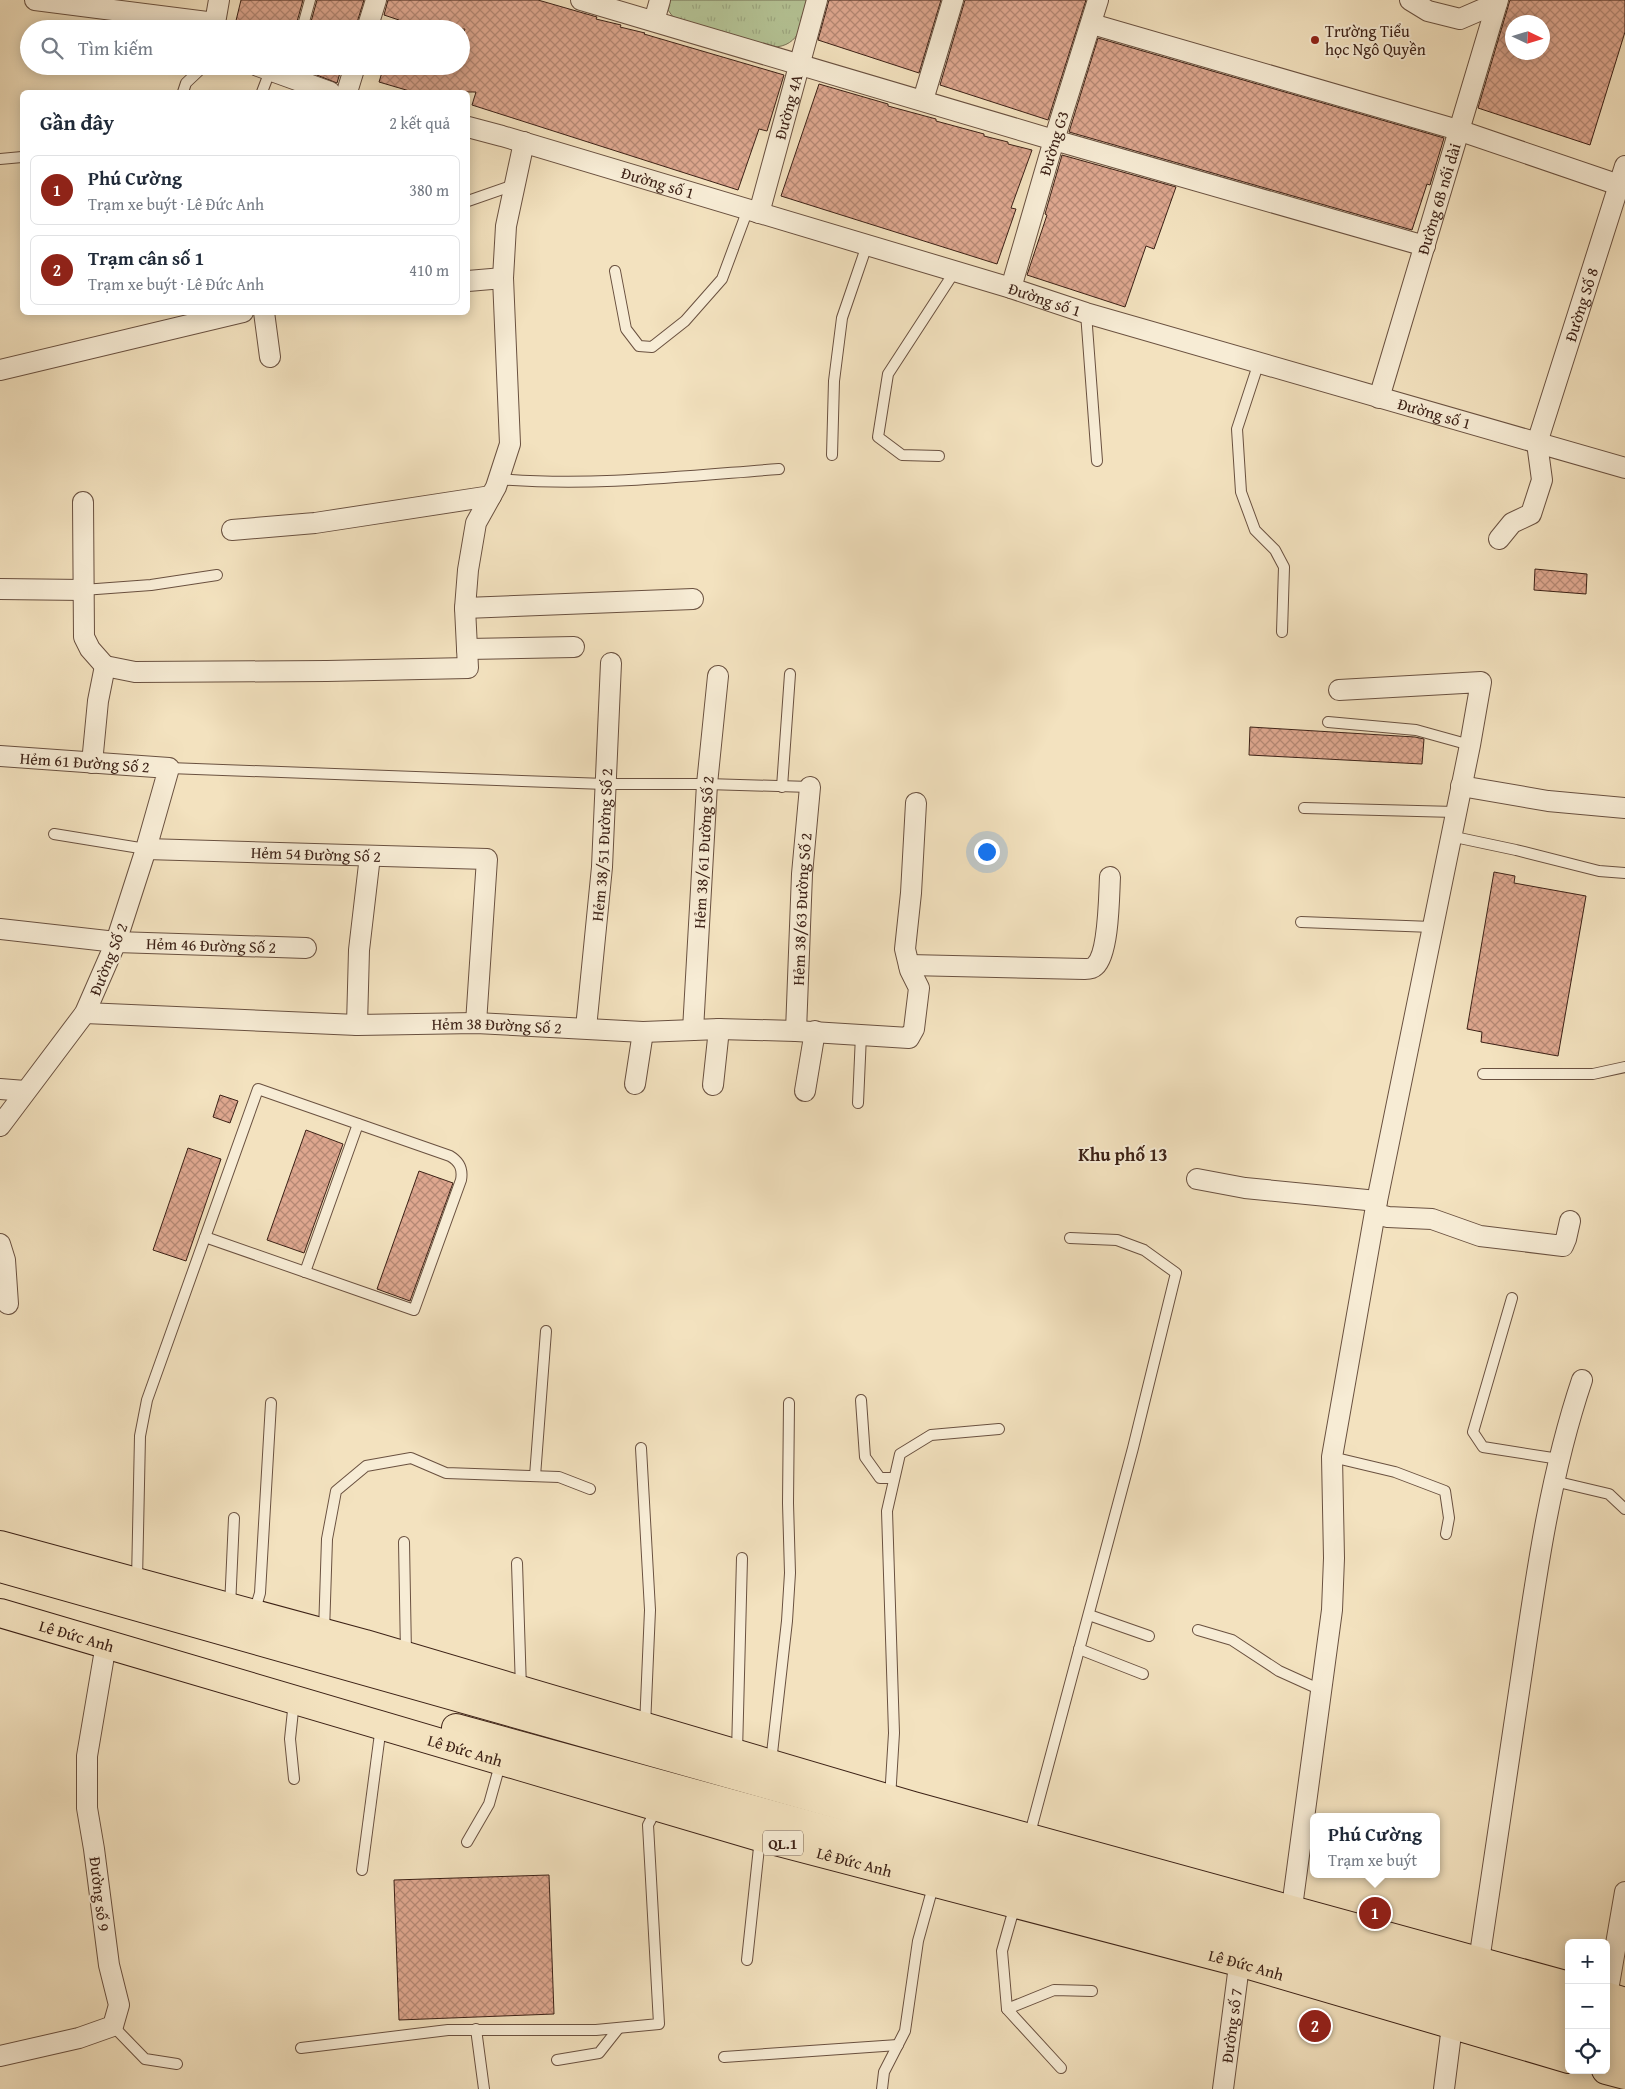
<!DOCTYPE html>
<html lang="vi">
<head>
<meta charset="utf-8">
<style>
	body { margin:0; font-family:"Gentium Book Plus",serif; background:#f6f6f7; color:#1f2937 }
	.controls { position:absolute; right:15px; bottom:15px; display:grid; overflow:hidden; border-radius:8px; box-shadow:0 2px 12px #0003 }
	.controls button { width:45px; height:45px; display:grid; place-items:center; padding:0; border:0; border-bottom:1px solid #e0e1e3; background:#fff; color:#1f2937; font:25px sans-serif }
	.compass { position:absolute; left:1505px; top:15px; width:45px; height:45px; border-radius:50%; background:#fff; box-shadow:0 2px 12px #0003; rotate:94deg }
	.you { position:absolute; left:986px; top:851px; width:18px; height:18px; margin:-12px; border:4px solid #fff; border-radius:50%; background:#1a73e8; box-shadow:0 0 0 8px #1a73e833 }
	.badge { display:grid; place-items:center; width:32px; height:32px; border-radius:50%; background:#8f2418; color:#fff; font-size:16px; font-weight:700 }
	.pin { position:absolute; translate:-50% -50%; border:2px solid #fff; box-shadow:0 1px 5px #0006 }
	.popup { position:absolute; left:1310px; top:1813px; width:130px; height:65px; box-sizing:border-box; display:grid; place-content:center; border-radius:8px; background:#fff; filter:drop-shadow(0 1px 4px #0005); font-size:16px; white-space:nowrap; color:#747a83 }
	.popup b { font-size:19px; color:#1f2937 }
	.popup::after { content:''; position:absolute; left:50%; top:100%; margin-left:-10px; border:10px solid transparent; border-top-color:#fff }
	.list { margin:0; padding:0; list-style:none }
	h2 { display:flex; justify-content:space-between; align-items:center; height:65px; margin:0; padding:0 20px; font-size:21px }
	h2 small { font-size:16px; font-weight:400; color:#747a83 }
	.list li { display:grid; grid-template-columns:32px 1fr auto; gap:15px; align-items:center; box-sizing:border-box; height:70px; margin:0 10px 10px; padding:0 10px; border:1px solid #e0e1e3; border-radius:8px }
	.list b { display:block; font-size:19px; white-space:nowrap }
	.list p { margin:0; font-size:16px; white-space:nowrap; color:#747a83 }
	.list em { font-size:16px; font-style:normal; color:#747a83 }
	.icon { flex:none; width:28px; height:28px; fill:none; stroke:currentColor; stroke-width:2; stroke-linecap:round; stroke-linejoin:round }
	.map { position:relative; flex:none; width:1625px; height:2089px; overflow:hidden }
	.search { position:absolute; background:#fff; box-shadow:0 2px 12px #0003; left:20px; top:20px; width:450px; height:55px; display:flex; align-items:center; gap:12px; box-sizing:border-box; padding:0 18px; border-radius:28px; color:#747a83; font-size:19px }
	.panel { position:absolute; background:#fff; box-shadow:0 2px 12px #0003; left:20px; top:90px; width:450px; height:225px; border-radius:8px }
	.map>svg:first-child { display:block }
	.park { fill:url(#park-tufts); stroke:#787256 }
	.building { fill:url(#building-cross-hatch); stroke:#3c2116; fill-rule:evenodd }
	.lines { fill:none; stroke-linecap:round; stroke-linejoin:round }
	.lane-casing { stroke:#6a5140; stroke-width:12 }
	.street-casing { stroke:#6a5140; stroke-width:22 }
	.highway-casing { stroke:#3c2116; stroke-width:30 }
	.lane { stroke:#f7ecd5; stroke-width:10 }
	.street { stroke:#f7ecd5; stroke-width:20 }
	.highway { stroke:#f3e2bf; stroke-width:28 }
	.poi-dot { fill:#8f2418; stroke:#f7ecd5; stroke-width:2 }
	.labels { text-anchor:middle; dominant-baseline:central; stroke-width:4; stroke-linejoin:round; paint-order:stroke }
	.shield { fill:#f7ecd5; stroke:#745e4f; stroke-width:1 }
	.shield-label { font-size:15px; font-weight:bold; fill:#3c2116 }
	.poi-label { font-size:16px; fill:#3c2116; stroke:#f7ecd5; text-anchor:start }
	.street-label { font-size:16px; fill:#3c2116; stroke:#f7ecd5 }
	.neighbourhood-label { font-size:18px; font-weight:bold; fill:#3c2116; stroke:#f7ecd5 }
</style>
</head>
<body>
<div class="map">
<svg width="1625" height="2089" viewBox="0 0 1625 2089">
	<defs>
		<pattern id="park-tufts" width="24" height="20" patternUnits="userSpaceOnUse" patternTransform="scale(1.25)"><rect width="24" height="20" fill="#b5c496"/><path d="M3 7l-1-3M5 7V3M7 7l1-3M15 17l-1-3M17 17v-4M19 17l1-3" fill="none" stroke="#9da881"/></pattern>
		<pattern id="building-cross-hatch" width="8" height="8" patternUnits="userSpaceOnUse" patternTransform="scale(1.25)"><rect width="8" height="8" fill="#dea78f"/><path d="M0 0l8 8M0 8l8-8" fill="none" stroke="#b58874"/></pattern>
	</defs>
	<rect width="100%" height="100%" fill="#f3e2bf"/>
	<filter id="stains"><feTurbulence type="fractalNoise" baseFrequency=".004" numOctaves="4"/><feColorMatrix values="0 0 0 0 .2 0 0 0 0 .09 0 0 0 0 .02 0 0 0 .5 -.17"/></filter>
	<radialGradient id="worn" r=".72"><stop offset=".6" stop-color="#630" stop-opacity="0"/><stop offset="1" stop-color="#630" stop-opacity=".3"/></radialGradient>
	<!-- park -->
	<path class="park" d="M668 0H810C804 21 800 47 773 47L673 17 668 10Z"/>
	<!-- building -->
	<g class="building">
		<polygon points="241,0 303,0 295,29 234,29"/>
		<polygon points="317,0 364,0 355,29 309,29"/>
		<polygon points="388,0 538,0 597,17 596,19 621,25 620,27 645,33 644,34 784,75 767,131 759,129 738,190 472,105 476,92 413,92 379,82 384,66 461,66 461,41 465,29 396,29 399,20 384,15"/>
		<polygon points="829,0 941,0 919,73 818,40"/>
		<polygon points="965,0 1086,0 1048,120 940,85"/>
		<path d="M1510 0H1625V32L1590 145 1478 108ZM1512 22H1542V52H1512Z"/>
		<polygon points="1098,38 1444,138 1430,185 1427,184 1412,230 1069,132"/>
		<polygon points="294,66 342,66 337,83"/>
		<polygon points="819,84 888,104 888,106 936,119 936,121 984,134 984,136 1008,142 1008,144 1032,150 1011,208 1016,209 997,264 781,196"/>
		<polygon points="1062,155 1176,187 1154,249 1146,246 1125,307 1027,275 1047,215 1045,214"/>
		<polygon points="1535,569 1587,574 1586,594 1534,590"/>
		<polygon points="1250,727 1415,737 1424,739 1422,764 1249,755"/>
		<polygon points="1494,872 1515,876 1514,883 1586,896 1558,1056 1481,1042 1482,1032 1467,1029"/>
		<polygon points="220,1095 238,1101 230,1123 213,1117"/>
		<polygon points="306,1130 343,1144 304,1253 267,1240"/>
		<polygon points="188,1148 221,1159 186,1261 153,1250"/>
		<polygon points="419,1171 453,1183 410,1301 377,1289"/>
		<polygon points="549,1875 554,2014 399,2020 394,1880"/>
	</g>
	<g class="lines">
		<!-- lane casing -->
		<g class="lane-casing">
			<g id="lane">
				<polyline points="302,29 310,0"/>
				<polyline points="183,92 186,83 204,66"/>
				<polyline points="262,92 270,71"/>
				<polyline points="0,159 22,157"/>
				<polyline points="468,201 514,185"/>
				<polyline points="615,271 626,329 639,346 652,347 685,321 722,279 748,209"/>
				<polyline points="1086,313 1097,461"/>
				<polyline points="1259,362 1237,429 1241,492 1255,530 1275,550 1284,567 1282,632"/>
				<polyline points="832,455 834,381 842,318 867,245"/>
				<polyline points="939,456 902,455 878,437 888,374 955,271"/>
				<path d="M498 479C592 487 686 476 779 469"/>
				<polyline points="83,590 151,585 217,575"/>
				<polyline points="1328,722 1416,730 1470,745"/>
				<polyline points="169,768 605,784 707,784 810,787"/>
				<polyline points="782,787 790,674"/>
				<polyline points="1304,808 1455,812"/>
				<polyline points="54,834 146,849"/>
				<polyline points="1450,836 1516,850 1599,871 1625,873"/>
				<polyline points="1301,922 1432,927"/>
				<polyline points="1483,1074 1593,1074 1625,1067"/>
				<polyline points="858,1103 861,1035"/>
				<polyline points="305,1272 358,1124"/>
				<polyline points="1512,1298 1473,1432 1483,1447 1559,1459"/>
				<polyline points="861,1400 865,1457 880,1478 894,1478"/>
				<polyline points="641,1448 650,1610 645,1726"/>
				<polyline points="1332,1457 1395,1472 1445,1491 1449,1518 1446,1534"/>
				<polyline points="535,1476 546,1331"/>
				<polyline points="1554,1481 1609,1494 1625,1509"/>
				<polyline points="404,1542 406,1654"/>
				<polyline points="517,1563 521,1689"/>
				<path d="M137 1580 140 1436 147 1400 258 1089 450 1156C460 1162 463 1169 461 1180L414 1310 205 1237"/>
				<polyline points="230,1607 234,1518"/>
				<polyline points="254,1613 260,1593 271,1403"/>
				<polyline points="1089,1615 1149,1636"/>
				<polyline points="1198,1630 1232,1640 1279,1671 1321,1690"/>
				<polyline points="324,1632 327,1539 336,1491 366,1466 411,1458 446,1473 559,1477 590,1489"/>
				<polyline points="1079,1649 1143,1674"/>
				<polyline points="294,1701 290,1739 294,1779"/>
				<polyline points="737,1752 742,1558"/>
				<polyline points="771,1762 787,1621 790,1573 788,1503 789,1403"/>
				<polyline points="890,1799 894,1733 887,1511 900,1454 931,1435 999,1429"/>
				<polyline points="1029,1837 1133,1448 1176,1273 1144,1250 1117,1240 1070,1238"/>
				<polyline points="467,1842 489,1804 501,1761"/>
				<polyline points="362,1870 381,1726"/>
				<polyline points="1015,1905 1002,1951 1007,2009 1061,2068"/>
				<polyline points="747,1960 760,1838"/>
				<polyline points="1007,2009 1054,1990 1092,1991"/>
				<polyline points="113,2026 145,2059 177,2064"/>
				<polyline points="476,2029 484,2089"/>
				<polyline points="301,2048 448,2030 596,2030 659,2024 648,1825 657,1808"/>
				<polyline points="724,2057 898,2045"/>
				<polyline points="557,2060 599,2053 618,2029"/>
				<polyline points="882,2089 884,2072 905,2031 918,1941 934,1883"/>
			</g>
		</g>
		<!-- street casing -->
		<g class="street-casing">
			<g id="street">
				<polyline points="35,0 215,23"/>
				<polyline points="581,0 1054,140 1425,246"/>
				<polyline points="1410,0 1428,11 1460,19 1497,3"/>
				<polyline points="654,21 660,0"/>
				<polyline points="1092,24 1458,130 1619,185"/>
				<polyline points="216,29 215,23 219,0"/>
				<polyline points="367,29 376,0"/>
				<polyline points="258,66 330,92"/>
				<polyline points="347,92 355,66"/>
				<polyline points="923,100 953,0"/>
				<path id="s1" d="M468 127 502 136 1011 288 1086 313 1625 468"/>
				<path id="s2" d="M759 213 817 0"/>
				<polyline points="468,281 503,278"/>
				<path id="s3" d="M1011 288 1054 140 1098 0"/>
				<polyline points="264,312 270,357"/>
				<polyline points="0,370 243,312"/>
				<path id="s4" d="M1379 398 1498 0"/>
				<polyline points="83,502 84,637 90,649 105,666"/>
				<polyline points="232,530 315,523 491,496"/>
				<path id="s5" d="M1499 539 1512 523 1531 514 1542 480 1537 443 1625 166"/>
				<polyline points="0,589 83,590"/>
				<polyline points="465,608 693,599"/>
				<polyline points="467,649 574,647"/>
				<path id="s6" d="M0 756 169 768 146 849 116 942 85 1013 0 1126"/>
				<polyline points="92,763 98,701 105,666 135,672 327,671 468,668 465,608 468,570 476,523 496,487 510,444 503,278 506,226 524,142"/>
				<polyline points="1461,786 1548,801 1625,808"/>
				<path id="s7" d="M146 849 487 859 476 1023"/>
				<path id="s8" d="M0 929 116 942 306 948"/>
				<path d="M909 965 1085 969C1089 969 1093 968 1095 966 1109 954 1109 895 1110 877"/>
				<path id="s9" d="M85 1013 357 1025 476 1023 643 1032 719 1029 796 1031 909 1038 914 1029 919 988 910 970 905 949 911 893 916 803"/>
				<polyline points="357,1025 359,950 370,856"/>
				<path id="s10" d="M586 1028 602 867 611 663"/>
				<path id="s11" d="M693 1030 707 784 718 676"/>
				<path id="s12" d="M796 1031 802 874 810 787"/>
				<polyline points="635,1084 643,1032"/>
				<polyline points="713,1085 719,1029"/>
				<polyline points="0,1089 25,1091"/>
				<polyline points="805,1091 815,1031"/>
				<polyline points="1197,1179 1245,1188 1377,1201"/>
				<polyline points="1376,1214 1388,1217 1432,1219 1480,1236 1563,1246 1566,1239 1570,1221"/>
				<polyline points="0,1244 5,1260 8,1304"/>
				<polyline points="1290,1922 1332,1610 1334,1558 1332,1457 1377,1201 1470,745 1481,682 1339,690"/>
				<path d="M1479 1961C1494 1862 1509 1763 1523 1665 1537 1569 1551 1472 1582 1380"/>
				<polyline points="1607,1996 1625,1892"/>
				<polyline points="0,2056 79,2038 113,2026 119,2005 109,1965 94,1849 87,1808 87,1756 106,1644"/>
				<path id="s13" d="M1223 2089 1241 1950"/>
				<polyline points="1444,2089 1452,2026"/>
			</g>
		</g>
		<!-- highway casing -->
		<g class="highway-casing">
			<g id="highway">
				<polyline points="0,1545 365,1644 913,1806 1569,1986"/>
				<polyline points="0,1568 1569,2011"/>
				<path id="s14" d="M0 1613 760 1837 1246 1964 1569 2059"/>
				<polyline points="456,1728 1242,1944 1569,2038"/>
				<polyline points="1606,1996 1625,2002"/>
				<polyline points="1606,2022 1625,2027"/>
				<polyline points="1606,2049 1625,2054"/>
				<polyline points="1606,2070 1625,2075"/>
			</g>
		</g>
		<!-- lane -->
		<use href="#lane" class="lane"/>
		<!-- street -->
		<use href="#street" class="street"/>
		<!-- highway -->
		<use href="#highway" class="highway"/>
	</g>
	<!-- markers -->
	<circle class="poi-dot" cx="1315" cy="40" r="5"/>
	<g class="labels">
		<!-- shield labels -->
		<rect class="shield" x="763" y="1830.5" width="40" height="25" rx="4"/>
		<g class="shield-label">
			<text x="783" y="1843">QL.1</text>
		</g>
		<!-- poi labels -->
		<g class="poi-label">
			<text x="1325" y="31">Trường Tiểu<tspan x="1325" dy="18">học Ngô Quyền</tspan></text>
		</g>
		<!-- street labels -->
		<g class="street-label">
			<text stroke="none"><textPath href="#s2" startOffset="110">Đường 4A</textPath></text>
			<text stroke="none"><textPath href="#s3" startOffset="151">Đường G3</textPath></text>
			<text stroke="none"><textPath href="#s1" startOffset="198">Đường số 1</textPath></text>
			<text stroke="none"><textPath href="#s4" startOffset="208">Đường 6B nối dài</textPath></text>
			<text stroke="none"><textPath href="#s1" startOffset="602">Đường số 1</textPath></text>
			<text stroke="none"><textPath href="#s5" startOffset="260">Đường Số 8</textPath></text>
			<text stroke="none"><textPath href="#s1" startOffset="1008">Đường số 1</textPath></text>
			<text stroke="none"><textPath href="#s6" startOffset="85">Hẻm 61 Đường Số 2</textPath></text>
			<text stroke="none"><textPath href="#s10" startOffset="184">Hẻm 38/51 Đường Số 2</textPath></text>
			<text stroke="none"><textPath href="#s11" startOffset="178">Hẻm 38/61 Đường Số 2</textPath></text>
			<text stroke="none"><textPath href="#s7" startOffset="170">Hẻm 54 Đường Số 2</textPath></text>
			<text stroke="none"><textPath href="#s12" startOffset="122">Hẻm 38/63 Đường Số 2</textPath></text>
			<text stroke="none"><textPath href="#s8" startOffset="212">Hẻm 46 Đường Số 2</textPath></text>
			<text transform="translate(108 959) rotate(-68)">Đường Số 2</text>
			<text stroke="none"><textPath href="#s9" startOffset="412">Hẻm 38 Đường Số 2</textPath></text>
			<text stroke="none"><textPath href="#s14" startOffset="80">Lê Đức Anh</textPath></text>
			<text stroke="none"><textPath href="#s14" startOffset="485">Lê Đức Anh</textPath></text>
			<text stroke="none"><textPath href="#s14" startOffset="890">Lê Đức Anh</textPath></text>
			<text transform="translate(100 1894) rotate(83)">Đường số 9</text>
			<text stroke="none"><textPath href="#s14" startOffset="1295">Lê Đức Anh</textPath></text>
			<text stroke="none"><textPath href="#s13" startOffset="64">Đường số 7</textPath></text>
		</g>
		<!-- neighbourhood labels -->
		<g class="neighbourhood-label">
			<text x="1123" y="1154">Khu phố 13</text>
		</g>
	</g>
	<rect width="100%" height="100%" filter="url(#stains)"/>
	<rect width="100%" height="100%" fill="url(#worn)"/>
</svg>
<div class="controls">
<button>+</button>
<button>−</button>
<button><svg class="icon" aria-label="locate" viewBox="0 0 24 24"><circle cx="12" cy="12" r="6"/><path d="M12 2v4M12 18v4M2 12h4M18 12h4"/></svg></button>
</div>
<svg class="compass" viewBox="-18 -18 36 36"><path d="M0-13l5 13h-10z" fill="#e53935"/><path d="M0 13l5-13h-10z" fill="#747a83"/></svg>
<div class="you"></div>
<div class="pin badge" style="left:1375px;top:1913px">1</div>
<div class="popup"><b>Phú Cường</b>Trạm xe buýt</div>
<div class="pin badge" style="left:1315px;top:2026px">2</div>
<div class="search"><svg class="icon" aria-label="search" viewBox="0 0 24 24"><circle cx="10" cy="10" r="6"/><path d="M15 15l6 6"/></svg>Tìm kiếm</div>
<section class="panel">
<h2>Gần đây<small>2 kết quả</small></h2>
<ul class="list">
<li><span class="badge">1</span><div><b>Phú Cường</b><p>Trạm xe buýt · Lê Đức Anh</p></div><em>380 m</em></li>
<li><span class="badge">2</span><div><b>Trạm cân số 1</b><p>Trạm xe buýt · Lê Đức Anh</p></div><em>410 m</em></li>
</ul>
</section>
</div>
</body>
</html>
